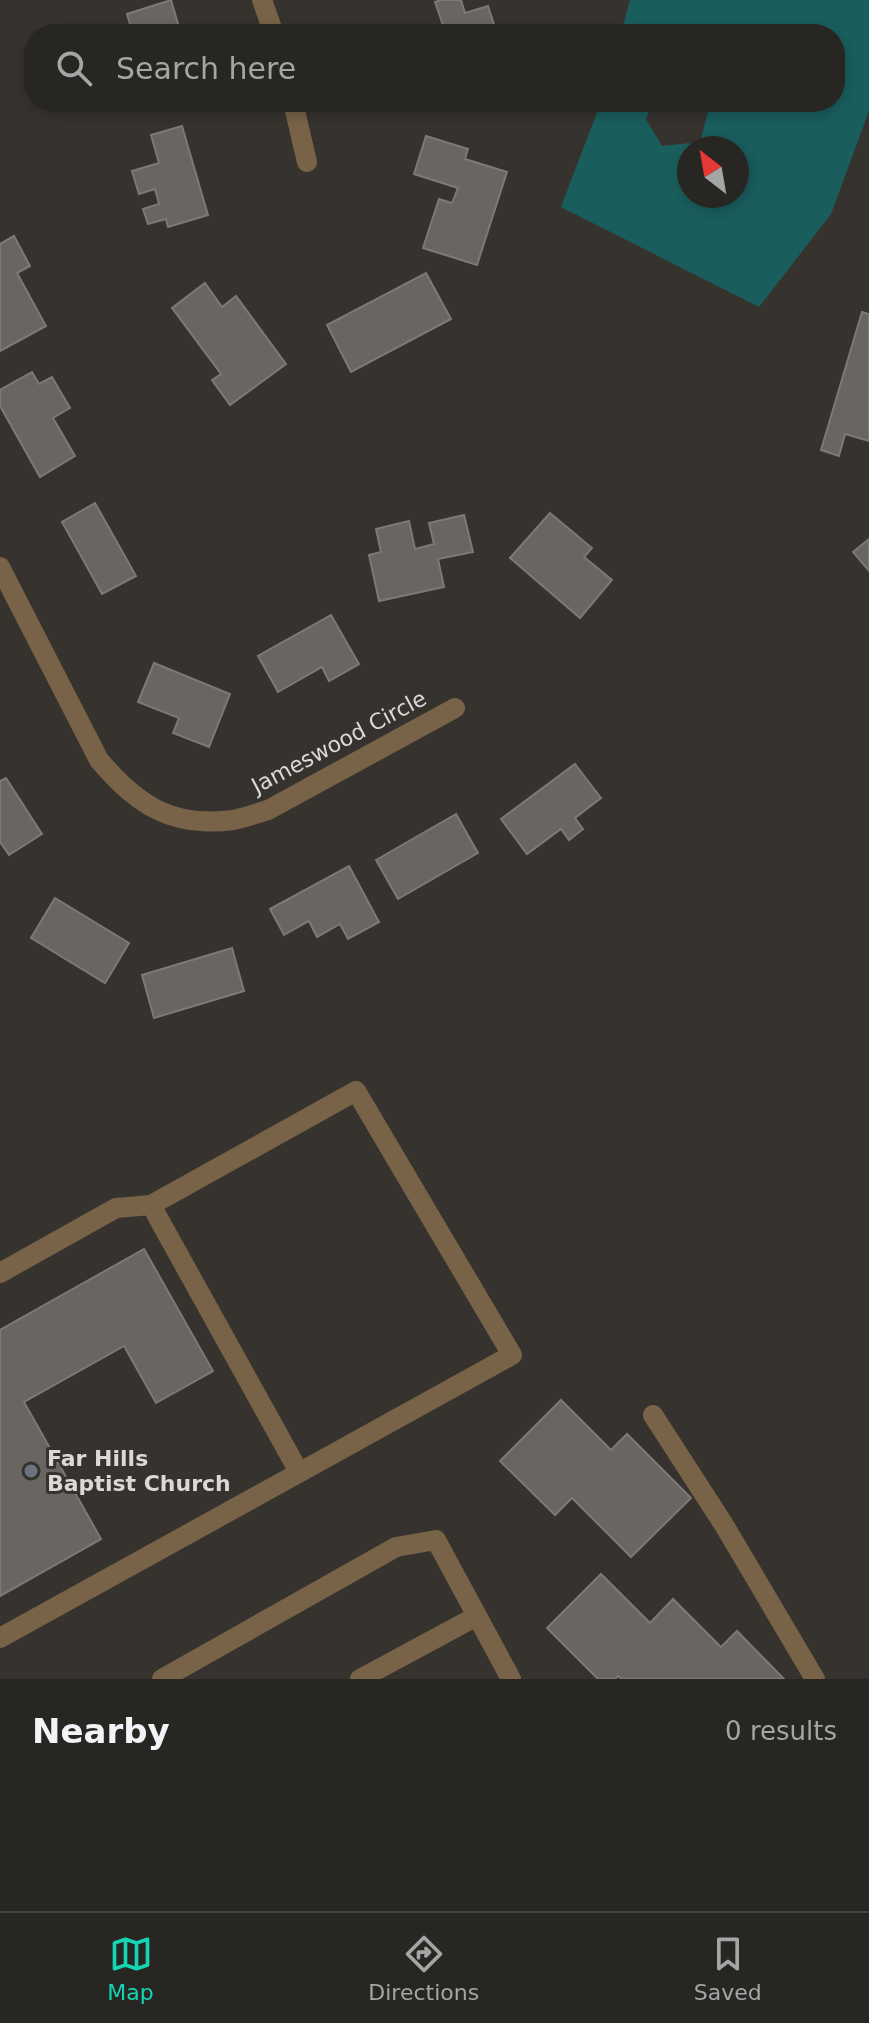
<!DOCTYPE html>
<html lang="en">
<head>
<meta charset="utf-8">
<style>
	body { margin:0; font-family:"DejaVu Sans",sans-serif; background:#302e2b; color:#f1f3f6 }
	.compass { position:absolute; left:677px; top:136px; width:72px; height:72px; border-radius:50%; background:#282623; box-shadow:0 4px 12px #0003; rotate:329deg }
	.list { margin:0; padding:0; list-style:none }
	h2 { display:flex; justify-content:space-between; align-items:center; height:104px; margin:0; padding:0 32px; font-size:34px }
	h2 small { font-size:26px; font-weight:400; color:#a5a5a6 }
	.icon { flex:none; width:44px; height:44px; fill:none; stroke:currentColor; stroke-width:2; stroke-linecap:round; stroke-linejoin:round }
	.map { position:relative; flex:none; width:869px; height:1679px; overflow:hidden }
	.search { position:absolute; background:#282623; box-shadow:0 4px 12px #0003; left:24px; right:24px; top:24px; height:88px; display:flex; align-items:center; gap:20px; box-sizing:border-box; padding:0 28px; border-radius:32px; color:#a5a5a6; font-size:30px }
	.sheet { height:232px; background:#282623 }
	nav { display:flex; justify-content:space-around; align-items:center; box-sizing:border-box; height:112px; border-top:2px solid #444341; background:#282623; font-size:22px; color:#a5a5a6 }
	nav a { display:grid; justify-items:center; gap:4px }
	nav .on { color:#13d5b3 }
	.map>svg:first-child { display:block }
	.water { fill:#1a5d5d; fill-rule:evenodd }
	.building { fill:#696560; stroke:#7d7974; stroke-width:2 }
	.lines { fill:none; stroke-linecap:round; stroke-linejoin:round }
	.minor { stroke:#786348; stroke-width:20 }
	.worship-dot { fill:#6b7280; stroke:#36332f; stroke-width:3 }
	.labels { text-anchor:middle; dominant-baseline:central; stroke-width:6; stroke-linejoin:round; paint-order:stroke }
	.street-label { font-size:22px; fill:#dbd9d6; stroke:#36332f }
	.poi-label { font-size:22px; font-weight:bold; fill:#dbd9d6; stroke:#36332f; text-anchor:start }
</style>
</head>
<body>
<div class="map">
<svg width="869" height="1679" viewBox="0 0 869 1679">
	<rect width="100%" height="100%" fill="#36332f"/>
	<!-- water -->
	<path class="water" d="M630 0H869V111L831 214 759 307 561 207 601 102H653L646 119 662 146 700 142 710 104 708 102H835V34H621ZM689 148H737V196H689Z"/>
	<!-- building -->
	<g class="building">
		<polygon points="171,0 181,34 133,34 127,14"/>
		<polygon points="441,0 461,0 465,13 488,6 497,34 446,34 435,2"/>
		<polygon points="406,102 436,102 409,111"/>
		<polygon points="182,126 208,215 168,227 166,219 148,224 143,209 159,204 155,189 139,194 132,171 159,163 151,135"/>
		<polygon points="426,136 468,149 465,159 507,172 477,265 423,248 439,199 452,203 458,188 414,174"/>
		<polygon points="14,236 30,266 17,273 46,326 0,351 0,244"/>
		<polygon points="426,273 451,319 351,372 327,325"/>
		<polygon points="205,283 222,307 236,296 286,364 230,405 212,380 221,374 172,308"/>
		<polygon points="862,312 869,314 869,441 845,434 839,456 821,450"/>
		<polygon points="32,372 39,384 52,377 70,408 53,418 75,456 40,477 0,406 0,390"/>
		<polygon points="95,503 136,576 102,594 62,522"/>
		<polygon points="550,513 592,548 584,557 612,580 580,618 510,558"/>
		<polygon points="464,515 473,552 438,559 444,587 379,601 369,555 381,552 376,529 409,521 415,549 434,544 429,523"/>
		<polygon points="869,539 869,571 853,552"/>
		<polygon points="331,615 359,664 329,681 322,667 278,692 258,656"/>
		<polygon points="154,663 230,694 209,747 173,733 179,718 138,702"/>
		<polygon points="575,764 601,798 575,818 583,829 569,840 561,829 527,854 501,819"/>
		<polygon points="6,778 42,834 9,855 0,842 0,781"/>
		<polygon points="456,814 478,853 398,899 376,860"/>
		<polygon points="349,866 379,922 348,939 340,924 317,937 309,921 284,935 270,909"/>
		<polygon points="55,898 129,943 105,983 31,938"/>
		<polygon points="232,948 244,991 154,1018 142,975"/>
		<polygon points="144,1249 213,1371 156,1403 124,1346 24,1402 101,1539 0,1596 0,1330"/>
		<polygon points="561,1400 611,1450 627,1434 691,1498 631,1557 572,1498 555,1515 500,1461"/>
		<polygon points="601,1574 650,1623 673,1599 721,1647 737,1631 784,1679 622,1679 618,1676 615,1679 598,1679 547,1628"/>
	</g>
	<g class="lines">
		<!-- minor -->
		<g class="minor">
			<polyline points="262,0 274,34"/>
			<polyline points="293,102 307,162"/>
			<path d="M0 567 99 760C137 805 172 828 233 820 245 818 257 813 268 810L455 708"/>
			<polyline points="151,1205 299,1472"/>
			<polyline points="0,1273 116,1208 151,1205 356,1091 512,1355 0,1638"/>
			<polyline points="653,1415 724,1525 815,1679"/>
			<polyline points="162,1679 396,1547 436,1540 511,1679"/>
			<polyline points="360,1679 477,1616"/>
		</g>
	</g>
	<!-- markers -->
	<circle class="worship-dot" cx="31" cy="1471" r="8"/>
	<g class="labels">
		<!-- street labels -->
		<g class="street-label">
			<text transform="translate(339 742) rotate(-28)">Jameswood Circle</text>
		</g>
		<!-- poi labels -->
		<g class="poi-label">
			<text x="47" y="1458">Far Hills<tspan x="47" dy="25">Baptist Church</tspan></text>
		</g>
	</g>
</svg>
<svg class="compass" viewBox="-18 -18 36 36"><path d="M0-13l5 13h-10z" fill="#e53935"/><path d="M0 13l5-13h-10z" fill="#a5a5a6"/></svg>
<div class="search"><svg class="icon" aria-label="search" viewBox="0 0 24 24"><circle cx="10" cy="10" r="6"/><path d="M15 15l6 6"/></svg>Search here</div>
</div>
<section class="sheet">
<h2>Nearby<small>0 results</small></h2>
<ul class="list">
</ul>
</section>
<nav>
<a class="on"><svg class="icon" aria-label="map" viewBox="0 0 24 24"><path d="M3 6l6-2 6 2 6-2v14l-6 2-6-2-6 2zM9 4v14M15 6v14"/></svg>Map</a>
<a><svg class="icon" aria-label="directions" viewBox="0 0 24 24"><path d="M12 3l9 9-9 9-9-9zM9 14v-3h6M13 9l2 2-2 2"/></svg>Directions</a>
<a><svg class="icon" aria-label="saved" viewBox="0 0 24 24"><path d="M7 4h10v16l-5-4-5 4z"/></svg>Saved</a>
</nav>
</body>
</html>
